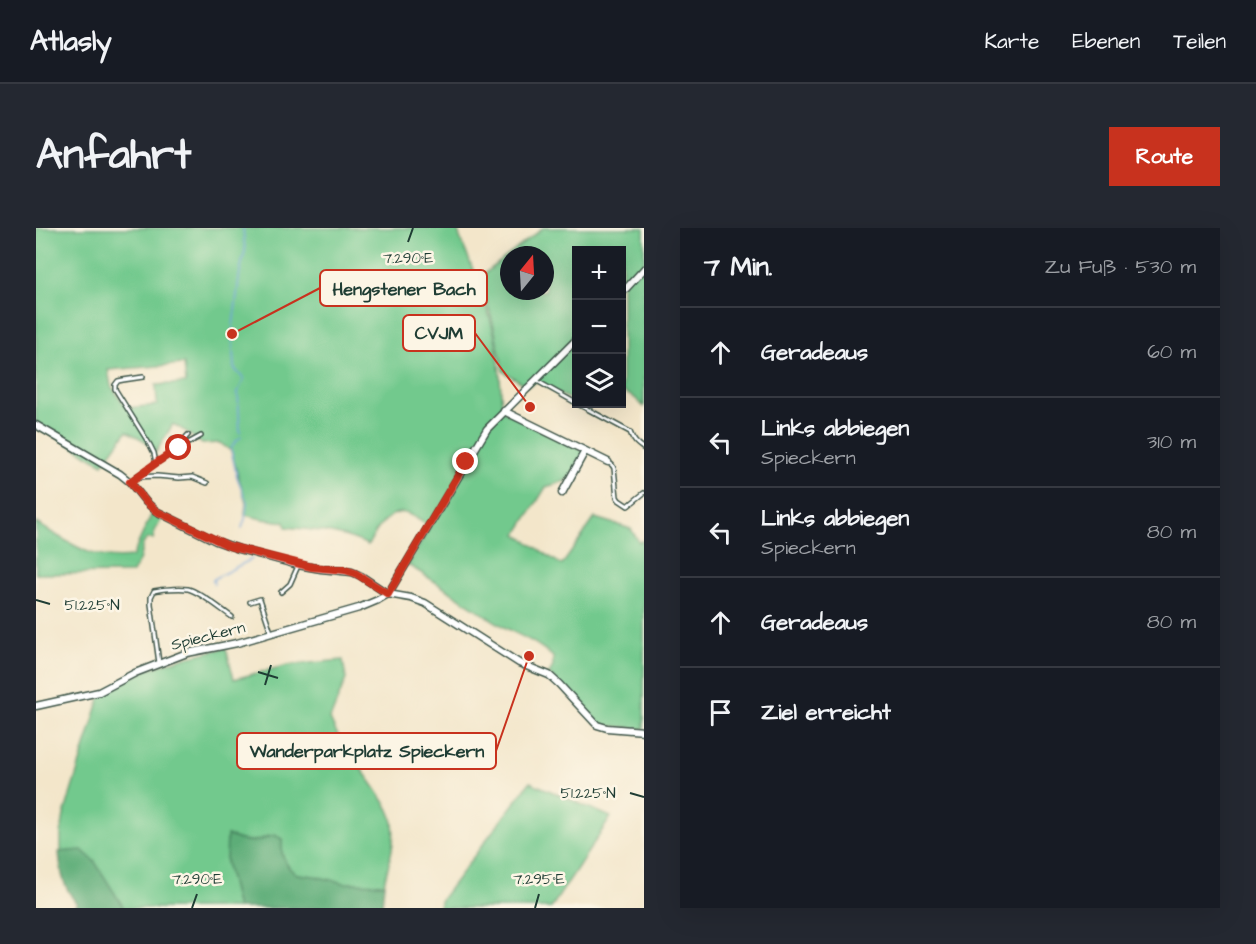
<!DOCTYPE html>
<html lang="de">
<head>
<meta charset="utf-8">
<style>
	body { margin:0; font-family:"Architects Daughter",sans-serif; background:#242831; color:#f1f3f6 }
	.controls { position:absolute; right:18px; top:18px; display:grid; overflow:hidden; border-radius:0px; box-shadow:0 6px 24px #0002 }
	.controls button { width:54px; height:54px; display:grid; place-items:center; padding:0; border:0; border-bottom:2px solid #363941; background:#171b24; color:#f1f3f6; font:30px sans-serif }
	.compass { position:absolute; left:464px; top:18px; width:54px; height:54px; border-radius:50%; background:#171b24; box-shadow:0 6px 24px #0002; rotate:18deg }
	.stop { position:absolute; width:18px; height:18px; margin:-14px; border:4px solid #c8321e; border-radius:50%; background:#fff }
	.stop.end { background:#c8321e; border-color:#fff; box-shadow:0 2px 6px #0008 }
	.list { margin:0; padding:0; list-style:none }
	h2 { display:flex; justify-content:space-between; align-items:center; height:78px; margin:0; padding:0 24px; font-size:26px }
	h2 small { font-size:20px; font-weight:400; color:#9ea1a6 }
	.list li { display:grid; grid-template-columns:39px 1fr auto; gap:18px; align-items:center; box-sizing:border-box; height:90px; padding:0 24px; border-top:2px solid #363941 }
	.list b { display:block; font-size:22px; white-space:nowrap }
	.list p { margin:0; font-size:20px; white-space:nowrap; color:#9ea1a6 }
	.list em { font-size:20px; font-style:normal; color:#9ea1a6 }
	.icon { flex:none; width:33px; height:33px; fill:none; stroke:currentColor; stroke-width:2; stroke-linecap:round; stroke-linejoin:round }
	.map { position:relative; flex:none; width:608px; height:680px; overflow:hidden; border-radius:0px }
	header { display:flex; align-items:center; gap:36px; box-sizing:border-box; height:84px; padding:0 30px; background:#171b24; border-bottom:2px solid #363941 }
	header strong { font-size:28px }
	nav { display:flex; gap:33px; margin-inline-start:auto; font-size:21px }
	.intro { display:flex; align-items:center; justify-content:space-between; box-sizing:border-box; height:144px; padding:0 36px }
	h1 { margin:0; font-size:42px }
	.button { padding:15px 27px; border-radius:0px; background:#c8321e; color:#fff; font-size:21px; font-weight:700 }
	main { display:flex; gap:36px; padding:0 36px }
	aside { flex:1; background:#171b24; border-radius:0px; box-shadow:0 6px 24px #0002 }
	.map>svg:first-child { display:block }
	.green { fill:#72c98d; stroke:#488360; stroke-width:1.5; fill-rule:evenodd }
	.forest { fill:#5dad78; stroke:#3e7556; stroke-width:1.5 }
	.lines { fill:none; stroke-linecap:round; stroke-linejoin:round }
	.stream { stroke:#6ea2da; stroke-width:1.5 }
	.service-casing { stroke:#3f564a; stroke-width:6 }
	.minor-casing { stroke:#3f564a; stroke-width:9 }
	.service { stroke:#fff; stroke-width:3 }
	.minor { stroke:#fff; stroke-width:6 }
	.route { stroke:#c8321e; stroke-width:8 }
	.ticks { fill:none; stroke:#1f3d34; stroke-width:2 }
	.labels { text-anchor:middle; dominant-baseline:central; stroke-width:5; stroke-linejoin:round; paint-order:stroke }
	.street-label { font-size:16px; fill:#1f3d34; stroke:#fcf5e5 }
	.ticks-label { font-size:15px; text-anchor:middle; fill:#1f3d34; stroke:#fcf5e5; stroke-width:5; stroke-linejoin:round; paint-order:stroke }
	.leader { fill:none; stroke:#c8321e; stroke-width:2 }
	.callout-dot { fill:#c8321e; stroke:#fcf5e5; stroke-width:2 }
	.callout { fill:#fcf5e5; stroke:#c8321e; stroke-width:2 }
	.callout-label { font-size:18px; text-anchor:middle; font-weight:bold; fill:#1f3d34 }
</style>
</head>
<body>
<header>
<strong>Atlasly</strong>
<nav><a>Karte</a><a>Ebenen</a><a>Teilen</a></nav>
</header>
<div class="intro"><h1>Anfahrt</h1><a class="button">Route</a></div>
<main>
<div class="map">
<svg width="608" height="680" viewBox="0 0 608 680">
	<rect width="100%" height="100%" fill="#fcf5e5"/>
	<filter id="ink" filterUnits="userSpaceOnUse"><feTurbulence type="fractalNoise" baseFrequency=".0167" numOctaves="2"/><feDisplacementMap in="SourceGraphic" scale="12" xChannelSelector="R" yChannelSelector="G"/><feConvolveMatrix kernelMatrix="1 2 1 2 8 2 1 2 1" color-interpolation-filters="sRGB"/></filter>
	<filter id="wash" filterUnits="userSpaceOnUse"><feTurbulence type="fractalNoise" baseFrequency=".008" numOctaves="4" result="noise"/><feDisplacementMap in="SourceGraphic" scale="24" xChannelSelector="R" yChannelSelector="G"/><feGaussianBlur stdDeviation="1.35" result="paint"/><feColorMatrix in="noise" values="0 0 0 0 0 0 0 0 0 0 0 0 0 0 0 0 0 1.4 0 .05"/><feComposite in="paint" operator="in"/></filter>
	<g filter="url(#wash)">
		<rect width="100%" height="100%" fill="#f3e6ca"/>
		<!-- green -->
		<g class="green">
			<path d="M0 0H421C424 12 430 23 434 34 443 57 452 81 458 105 464 129 464 154 466 179L468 183 549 223 535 248 529 253 510 259 481 306 526 337 559 290 595 301 603 314 608 312V501L574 498 560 494 513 446 517 438V429C503 415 486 409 470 400 436 380 405 356 372 337L394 299C387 295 380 289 372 286 354 278 339 304 332 317 306 304 278 302 250 299L249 294 226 291 209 287 210 275 195 223 184 215 166 216 151 204 137 196 120 224 109 213 91 203 67 236 0 197ZM148 136 150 155 120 157 121 177 91 180 75 158 72 142Z"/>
			<path d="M507 0H608V179L599 170 586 163V22H540V175L501 153 491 158 467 143C461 108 455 82 443 50ZM473 27H509V63H473Z"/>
			<path d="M116 285 126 290 119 303 117 311H111L107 316 103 333 96 345 0 346V295C33 314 56 334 96 329Z"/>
			<path d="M190 420 198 451 252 437 307 432 310 451 294 491C305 518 327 541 343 566 349 575 356 584 357 595 360 615 352 637 348 656L308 655 278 648 261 646 254 641 250 635 246 626V611L232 608C218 616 205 614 192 607L190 634 201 680H88L78 666 37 624H25V605L28 587 63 473 67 465 73 461 112 441 150 429Z"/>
			<polygon points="494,554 575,589 515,680 403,680 404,673"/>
		</g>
		<!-- forest -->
		<g class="forest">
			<path d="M191 607C202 612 213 616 225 612 230 610 234 608 239 607L246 611V626L250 635 254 641 261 646 278 648 308 655 348 656 346 677 341 679 329 680H201L190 634Z"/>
			<path d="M46 622 59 634 88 680H37L41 676C27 658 25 647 23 624Z"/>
		</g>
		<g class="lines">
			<!-- stream -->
			<g class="stream">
				<polyline points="204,205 202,164 208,151 198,140 196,106 204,43 209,23 207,0"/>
				<polyline points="205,209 199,214 195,221 201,249 211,274 209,291 206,300"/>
				<polyline points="178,356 177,352 179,350 216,331"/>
			</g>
		</g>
	</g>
	<g filter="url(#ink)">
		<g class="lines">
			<!-- service casing -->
			<g class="service-casing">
				<g id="service">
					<polyline points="107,149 87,152 82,153 79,157 79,161 114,217 118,225 120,235"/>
					<polyline points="501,153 540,175"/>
					<path d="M542 176 594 204C597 213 601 216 608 221"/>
					<polyline points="137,211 146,218"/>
					<polyline points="144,216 152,207"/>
					<polyline points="572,234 576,237 578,240 581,269 583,272 592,278 608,265"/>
					<polyline points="101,248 143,220 165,208"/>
					<polyline points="94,254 100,249 121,248 143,250 156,249 171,255"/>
					<polyline points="245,364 254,356 262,338"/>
					<polyline points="214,374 224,371 235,404"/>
					<path d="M123 435 115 376V369L118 363C126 361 143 360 152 361 163 363 186 382 196 389"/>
				</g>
			</g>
			<!-- minor casing -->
			<g class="minor-casing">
				<g id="minor">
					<polyline points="586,65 608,41"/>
					<polyline points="468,183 572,234"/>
					<polyline points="0,197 84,246 94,254 110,274 120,283 180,313 203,321 262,337 285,341 316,344 325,348 352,366 375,370 389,375 483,435 513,447 523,456 561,497 571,500 608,503"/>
					<polyline points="526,265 549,223"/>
					<polyline points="0,478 63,464 99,445 151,425 201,415 323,380 342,372 352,366 451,201 540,112"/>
				</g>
			</g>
			<!-- service -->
			<use href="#service" class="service"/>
			<!-- minor -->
			<use href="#minor" class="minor"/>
		</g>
	</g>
	<g class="lines" filter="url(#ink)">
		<!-- route -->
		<polyline class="route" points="143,220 120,235 94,254 110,274 120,283 193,318 276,339 309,342 319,345 352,366 430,234"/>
	</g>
	<!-- ticks -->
	<path class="ticks" d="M372 14 377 0M0 372 14 376M222 444 242 450M229 457 235 437M594 565 608 569M156 680 161 666M499 680 503 666"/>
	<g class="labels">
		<!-- street labels -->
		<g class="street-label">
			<text transform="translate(172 408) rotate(-14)">Spieckern</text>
		</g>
	</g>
	<g class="ticks-label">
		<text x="372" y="35">7.290°E</text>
		<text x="56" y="382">51.225°N</text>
		<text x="552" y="570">51.225°N</text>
		<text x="161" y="656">7.290°E</text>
		<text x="503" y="656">7.295°E</text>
	</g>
	<!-- callouts -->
	<path class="leader" d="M196 106L284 60M494 179L439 105M493 428L460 523"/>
	<g class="callout-dot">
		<circle cx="196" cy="106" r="6"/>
		<circle cx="494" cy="179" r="6"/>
		<circle cx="493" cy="428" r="6"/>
	</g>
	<g class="callout">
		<rect x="284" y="42" width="167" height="36" rx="6"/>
		<rect x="367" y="87" width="72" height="36" rx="6"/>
		<rect x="201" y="505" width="259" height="36" rx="6"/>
	</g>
	<g class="callout-label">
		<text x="368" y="67">Hengstener Bach</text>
		<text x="403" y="111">CVJM</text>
		<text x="331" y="529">Wanderparkplatz Spieckern</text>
	</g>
</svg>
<div class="controls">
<button>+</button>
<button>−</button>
<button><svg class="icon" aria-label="layers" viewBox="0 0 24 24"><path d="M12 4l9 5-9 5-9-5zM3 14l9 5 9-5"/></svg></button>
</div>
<svg class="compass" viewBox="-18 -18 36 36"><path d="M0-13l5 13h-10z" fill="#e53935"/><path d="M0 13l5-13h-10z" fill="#9ea1a6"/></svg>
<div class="stop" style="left:143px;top:220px"></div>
<div class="stop end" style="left:430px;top:234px"></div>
</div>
<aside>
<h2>7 Min.<small>Zu Fuß · 530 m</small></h2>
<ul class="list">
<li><svg class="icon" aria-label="ahead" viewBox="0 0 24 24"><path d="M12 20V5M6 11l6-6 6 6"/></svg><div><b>Geradeaus</b></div><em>60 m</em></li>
<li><svg class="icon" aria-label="left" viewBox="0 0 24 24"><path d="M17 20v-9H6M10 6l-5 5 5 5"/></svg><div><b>Links abbiegen</b><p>Spieckern</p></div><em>310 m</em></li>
<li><svg class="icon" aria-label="left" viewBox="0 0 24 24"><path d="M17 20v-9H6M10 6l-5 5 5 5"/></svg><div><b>Links abbiegen</b><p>Spieckern</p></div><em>80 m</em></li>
<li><svg class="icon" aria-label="ahead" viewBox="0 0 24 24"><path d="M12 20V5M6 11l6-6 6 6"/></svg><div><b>Geradeaus</b></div><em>80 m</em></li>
<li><svg class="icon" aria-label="arrive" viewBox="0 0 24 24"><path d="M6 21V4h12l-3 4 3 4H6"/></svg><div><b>Ziel erreicht</b></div></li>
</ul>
</aside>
</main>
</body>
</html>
